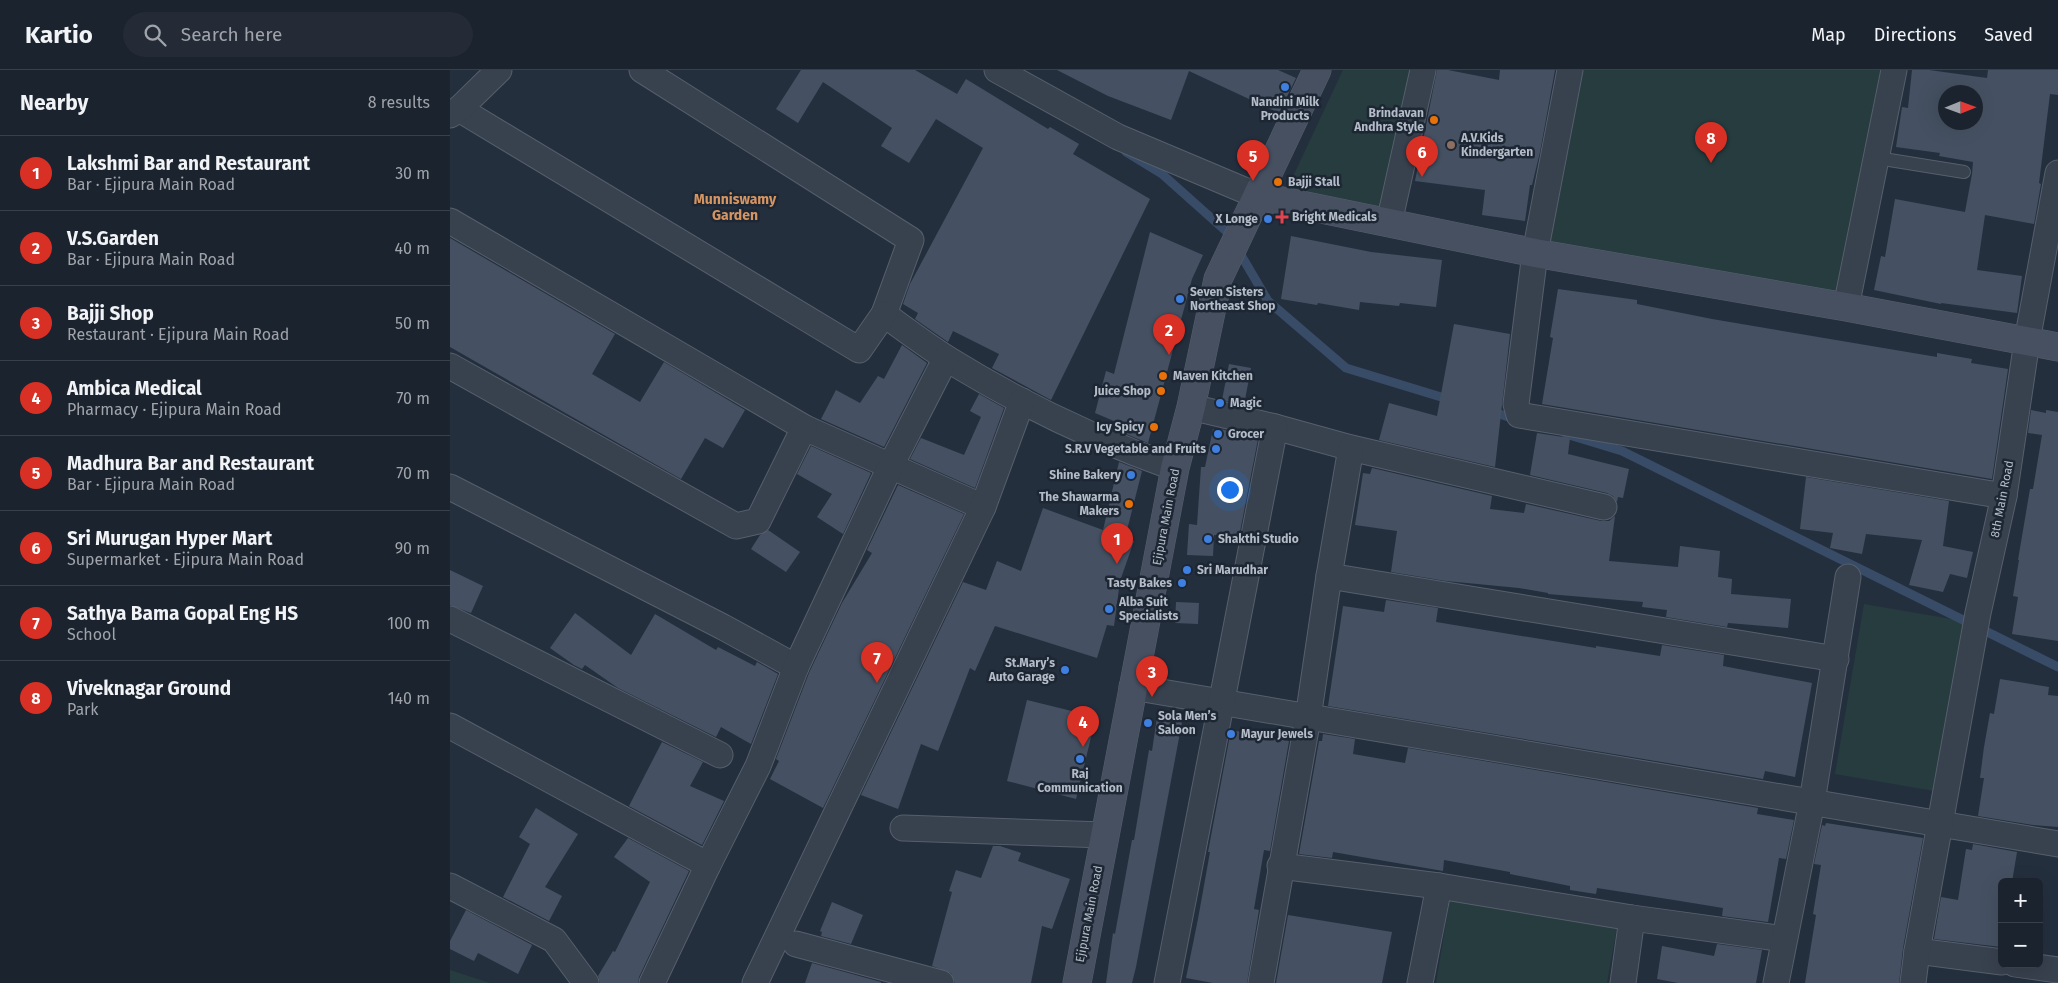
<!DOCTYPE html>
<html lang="en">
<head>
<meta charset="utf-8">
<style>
	body { margin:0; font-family:"Fira Sans",sans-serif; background:#242b36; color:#f1f3f6 }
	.controls { position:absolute; right:15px; bottom:15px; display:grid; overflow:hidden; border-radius:8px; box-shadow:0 5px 20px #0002 }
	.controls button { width:45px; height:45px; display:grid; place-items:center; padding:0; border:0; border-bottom:1px solid #39404a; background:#1b232e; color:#f1f3f6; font:25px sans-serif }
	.compass { position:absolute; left:1488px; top:15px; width:45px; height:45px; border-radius:50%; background:#1b232e; box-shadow:0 5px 20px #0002; rotate:89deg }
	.you { position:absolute; left:779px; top:419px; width:18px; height:18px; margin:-12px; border:4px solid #fff; border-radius:50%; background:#1a73e8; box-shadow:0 0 0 8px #1a73e833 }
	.badge { display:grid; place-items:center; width:32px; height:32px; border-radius:50%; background:#d93025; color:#fff; font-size:16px; font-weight:700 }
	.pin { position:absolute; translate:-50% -41px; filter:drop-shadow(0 1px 2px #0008) }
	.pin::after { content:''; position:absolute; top:26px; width:18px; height:15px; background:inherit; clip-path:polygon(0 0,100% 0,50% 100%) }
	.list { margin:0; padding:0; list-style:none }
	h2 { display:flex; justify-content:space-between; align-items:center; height:65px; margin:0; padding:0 20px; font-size:21px }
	h2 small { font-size:16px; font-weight:400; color:#a0a4aa }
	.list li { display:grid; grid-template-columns:32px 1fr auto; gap:15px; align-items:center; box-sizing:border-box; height:75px; padding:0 20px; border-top:1px solid #39404a }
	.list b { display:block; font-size:19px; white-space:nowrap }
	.list p { margin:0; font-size:16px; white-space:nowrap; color:#a0a4aa }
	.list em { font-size:16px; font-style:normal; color:#a0a4aa }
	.icon { flex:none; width:28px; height:28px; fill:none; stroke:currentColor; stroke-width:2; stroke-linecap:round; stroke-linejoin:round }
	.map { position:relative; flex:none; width:1608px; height:913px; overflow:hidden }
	header { display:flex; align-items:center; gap:30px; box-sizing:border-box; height:70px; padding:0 25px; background:#1b232e; border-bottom:1px solid #39404a }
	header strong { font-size:24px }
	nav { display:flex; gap:28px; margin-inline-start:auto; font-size:18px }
	.search { width:350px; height:45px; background:#242b36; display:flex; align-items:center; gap:12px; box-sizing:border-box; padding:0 18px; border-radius:28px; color:#a0a4aa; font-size:19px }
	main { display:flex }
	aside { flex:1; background:#1b232e }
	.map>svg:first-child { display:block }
	.green { fill:#263c3f }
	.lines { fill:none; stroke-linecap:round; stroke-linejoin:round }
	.stream { stroke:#394c67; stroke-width:9 }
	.building { fill:#455162; fill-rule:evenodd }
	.lane-casing { stroke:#565f6c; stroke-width:14 }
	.street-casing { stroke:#565f6c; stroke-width:27 }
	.secondary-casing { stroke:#565f6c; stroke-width:29 }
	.lane { stroke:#38414e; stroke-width:12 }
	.street { stroke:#38414e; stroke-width:25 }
	.secondary { stroke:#465061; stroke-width:28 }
	.shop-dot { fill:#3f7fe0; stroke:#1d2633; stroke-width:2 }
	.food-dot { fill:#e8710a; stroke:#1d2633; stroke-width:2 }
	.education-dot { fill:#8d6e63; stroke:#1d2633; stroke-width:2 }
	.health-dot { fill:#e0444e; stroke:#1d2633; stroke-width:2 }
	.labels { text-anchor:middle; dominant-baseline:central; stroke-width:5; stroke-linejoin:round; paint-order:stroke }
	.poi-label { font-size:12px; font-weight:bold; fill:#b4bcc9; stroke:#1d2633; text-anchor:start }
	.street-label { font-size:12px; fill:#b4bcc9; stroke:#1d2633 }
	.neighbourhood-label { font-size:14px; font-weight:bold; fill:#d59563; stroke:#1d2633 }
</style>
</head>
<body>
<header>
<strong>Kartio</strong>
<div class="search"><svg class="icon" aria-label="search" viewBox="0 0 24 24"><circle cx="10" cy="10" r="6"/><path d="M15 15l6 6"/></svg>Search here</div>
<nav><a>Map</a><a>Directions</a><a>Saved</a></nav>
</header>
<main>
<aside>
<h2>Nearby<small>8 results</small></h2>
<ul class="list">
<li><span class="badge">1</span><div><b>Lakshmi Bar and Restaurant</b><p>Bar · Ejipura Main Road</p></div><em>30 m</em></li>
<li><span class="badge">2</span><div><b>V.S.Garden</b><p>Bar · Ejipura Main Road</p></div><em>40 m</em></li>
<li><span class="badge">3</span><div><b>Bajji Shop</b><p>Restaurant · Ejipura Main Road</p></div><em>50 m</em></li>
<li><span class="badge">4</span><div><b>Ambica Medical</b><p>Pharmacy · Ejipura Main Road</p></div><em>70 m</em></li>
<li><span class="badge">5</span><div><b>Madhura Bar and Restaurant</b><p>Bar · Ejipura Main Road</p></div><em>70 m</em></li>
<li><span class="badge">6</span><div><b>Sri Murugan Hyper Mart</b><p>Supermarket · Ejipura Main Road</p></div><em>90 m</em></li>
<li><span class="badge">7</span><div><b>Sathya Bama Gopal Eng HS</b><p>School</p></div><em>100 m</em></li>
<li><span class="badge">8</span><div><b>Viveknagar Ground</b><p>Park</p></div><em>140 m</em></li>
</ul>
</aside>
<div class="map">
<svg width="1608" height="913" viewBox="0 0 1608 913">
	<rect width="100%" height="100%" fill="#242f3e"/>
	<!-- green -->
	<g class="green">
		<polygon points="893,0 961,0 931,139 838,117"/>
		<polygon points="1123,0 1432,0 1391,224 1093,179"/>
		<polygon points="1414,534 1513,551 1484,721 1385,704"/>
		<polygon points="1000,828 1167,857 1157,913 986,913"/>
		<polygon points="0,900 40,913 0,913"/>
	</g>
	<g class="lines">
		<!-- stream -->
		<g class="stream">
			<polyline points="676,82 712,104 777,162 781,169"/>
			<polyline points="788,180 818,231 896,298 1001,330"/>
			<polyline points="1040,341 1068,350"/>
			<polyline points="1116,364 1172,381 1608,597"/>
		</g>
	</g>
	<!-- building -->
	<g class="building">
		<polygon points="351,0 465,0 507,24 516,9 598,59 600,57 629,74 623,84 700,129 601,330 542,298 549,284 503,261 498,272 465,249 468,243 453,234 460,214 533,78 486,49 459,93 431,76 442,58 373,12 348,53 326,39"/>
		<polygon points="607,0 828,0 846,8 829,43 739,1 721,50 658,26"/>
		<polygon points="987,0 998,0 1049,10 1050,0 1105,0 1090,82 1082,115 1080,115 1075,151 1032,145 1035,120 965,111"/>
		<path d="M1462 0H1479L1537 8 1538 0H1608V25L1600 24 1589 113 1591 114 1584 154 1535 145 1527 200 1572 206 1567 243 1491 233V234L1424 220 1431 186 1435 187 1445 129 1515 142 1522 104 1523 92 1489 86 1490 83 1446 77 1452 37 1458 38ZM1496 22H1526V52H1496Z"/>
		<polygon points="700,162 753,185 742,209 698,373 676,364 678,357 645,343 656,301 664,304"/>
		<polygon points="841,166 921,182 992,190 986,237 950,233 949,236 910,232 909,240 868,233 867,235 831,229"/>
		<polygon points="0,168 165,264 142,304 190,332 214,292 295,340 273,378 255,368 231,409 0,277"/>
		<polygon points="1108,219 1187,230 1187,234 1262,249 1463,283 1487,287 1487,283 1522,289 1521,293 1558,299 1542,409 1092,334 1103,268 1100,267"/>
		<polygon points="1004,254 1060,264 1045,397 929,370 939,333 987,346"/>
		<polygon points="452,275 477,293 434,377 371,349 386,320 410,333 428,306 434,309"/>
		<polygon points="779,294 801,298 794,335 772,330"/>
		<polygon points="529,324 554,338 525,418 460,389 471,368 514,385 531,347 520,341"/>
		<polygon points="1581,340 1596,343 1596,340 1608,342 1608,571 1562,564 1568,527 1563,526 1569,490 1568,490 1580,419 1583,419 1592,365 1578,363"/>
		<polygon points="767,358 808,369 789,467 764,465 763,486 737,485 739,454 747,455 751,397 755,397 763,359 766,360"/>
		<polygon points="1087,363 1120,368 1118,384 1179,399 1173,428 1168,427 1167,432 1163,426 1157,423 1080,405"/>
		<polygon points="361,376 421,403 393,464 367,447 382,424 347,404"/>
		<polygon points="669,392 692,401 675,468 684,471 670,511 664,556 657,555 647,588 545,556 525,601 520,598 488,681 471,674 448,739 411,725 513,512 536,520 547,491 571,501 593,438 653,460"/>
		<polygon points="922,398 1042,426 1040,439 1074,443 1076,434 1151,451 1159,451 1165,446 1159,491 1228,497 1230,476 1270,481 1268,507 1282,509 1281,524 1341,529 1338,558 1278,553 1277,557 1216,547 1217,540 1192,537 1193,532 1098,524 1098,523 1069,518 996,511 941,502 947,461 905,455 913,403 920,404"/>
		<polygon points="1356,407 1499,431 1493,476 1523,482 1517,508 1500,504 1493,522 1459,515 1472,470 1416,464 1412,484 1380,478 1383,463 1350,459"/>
		<polygon points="448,415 514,444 373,738 320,709 329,691 326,689 359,603 392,533 422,483 417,480"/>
		<polygon points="318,460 350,482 336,502 301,479 310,465"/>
		<polygon points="0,500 33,516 21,543 0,535"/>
		<polygon points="936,530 988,538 986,552 1146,578 1146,576 1210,586 1212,575 1274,585 1273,596 1362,613 1345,707 1315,701 1313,709 878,636 893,536 934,542"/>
		<polygon points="726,532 749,533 748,554 725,553"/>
		<polygon points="125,543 181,585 205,544 266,580 268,577 305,596 307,592 328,604 301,674 271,657 266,667 168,618 135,595 132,599 124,595 100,578"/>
		<polygon points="1550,609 1599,617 1598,625 1608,626 1608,757 1583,755 1528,746 1534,708 1530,708 1534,677 1540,643 1544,644"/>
		<polygon points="577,630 646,647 626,729 557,711"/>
		<polygon points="707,647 732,652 686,897 682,913 656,913 663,863 665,864 682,770 684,770 699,680 702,681"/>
		<polygon points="781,660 839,671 820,781 814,780 804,839 809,840 797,913 763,913 736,908 748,849 760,782 758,782"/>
		<polygon points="873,664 905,669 903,684 955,693 958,678 1308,738 1307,744 1344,750 1336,789 1329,788 1318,852 1272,846 1273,838 1224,830 1147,818 1146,824 1120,820 1120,816 1060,804 1060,802 994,790 993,801 883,782 882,788 849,784 869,671 872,671"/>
		<polygon points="212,672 253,692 240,716 274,731 252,775 179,736"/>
		<polygon points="86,738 128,764 95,817 112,826 99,851 53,827 80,774 69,767"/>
		<polygon points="1376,753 1473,768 1453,878 1449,913 1355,913 1366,845 1363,844 1371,795 1364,794 1372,755 1375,756"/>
		<polygon points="178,768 239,801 189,907 188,913 150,913 148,906 163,881 165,882 200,812 164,787"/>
		<polygon points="1523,774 1567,782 1562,812 1552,812 1551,877 1484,869 1491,827 1508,830 1516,779 1522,780"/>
		<polygon points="543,776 550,776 571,783 568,791 620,809 602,859 592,856 581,913 505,913 501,903 482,896 502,822 499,821 506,800 531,808"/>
		<polygon points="382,832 413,845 401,874 371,866 372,862 370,861"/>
		<polygon points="16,840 82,875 68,904 28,883 24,891 0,879 0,871"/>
		<polygon points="838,845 942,862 932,913 826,913"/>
		<polygon points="1267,874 1312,880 1306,913 1228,913 1207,909 1212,876 1264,886"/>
		<polygon points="362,893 431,912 431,913 355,913"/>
	</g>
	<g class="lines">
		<!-- lane casing -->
		<g class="lane-casing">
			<polyline id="lane" points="1427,88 1514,102"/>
		</g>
		<!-- street casing -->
		<g class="street-casing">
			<g id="street">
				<path d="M192 0 461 170 434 244C454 259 475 274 496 288 567 332 646 370 725 398"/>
				<polyline points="547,0 668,67 808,126"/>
				<polyline points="1120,0 1085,183 1066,334 1069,345 1554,426"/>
				<polyline points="9,39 409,280 434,244"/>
				<polyline points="0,45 9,39 49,0"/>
				<polyline points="0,151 355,358 533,437"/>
				<polyline points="939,153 973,0"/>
				<polyline points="1396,237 1444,0"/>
				<polyline points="0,296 286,456 308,451 349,368 355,358"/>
				<polyline points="741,337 825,357 901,378 1154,437"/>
				<polyline points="0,417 273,557 346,597"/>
				<polyline points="879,506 1386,589"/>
				<polyline points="0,549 270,685"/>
				<polyline points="682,617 1608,774"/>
				<polyline points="0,656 258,795"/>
				<polyline points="453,758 654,765"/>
				<polyline points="830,796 989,816 1182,848 1334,869"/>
				<polyline points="0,816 104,870 136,913"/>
				<polyline points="346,874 491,913"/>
				<polyline points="1467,881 1552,892"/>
				<polyline points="1565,894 1608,900"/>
				<polyline points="202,913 258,795 308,696 346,597 441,395 496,288"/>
				<polyline points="305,913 533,437 572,331"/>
				<polyline points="717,913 825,357"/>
				<polyline points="811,913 858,648 879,506 901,378"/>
				<polyline points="970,913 989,816"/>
				<polyline points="1173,913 1182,848"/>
				<polyline points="1326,913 1362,732 1398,507"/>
				<polyline points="1463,913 1467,881 1528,543 1554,426 1577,271 1608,103"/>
			</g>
		</g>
		<!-- secondary casing -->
		<g class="secondary-casing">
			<g id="secondary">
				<polyline points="808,126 1085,183 1396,237 1608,277"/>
				<polyline points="627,913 725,398 741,337 768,209 867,0"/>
			</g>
		</g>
		<!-- lane -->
		<use href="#lane" class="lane"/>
		<!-- street -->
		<use href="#street" class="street"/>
		<!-- secondary -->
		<use href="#secondary" class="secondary"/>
	</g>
	<!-- markers -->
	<g class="shop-dot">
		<circle cx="835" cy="17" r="5"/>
		<circle cx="818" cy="149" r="5"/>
		<circle cx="730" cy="229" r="5"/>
		<circle cx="770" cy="333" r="5"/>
		<circle cx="768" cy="364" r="5"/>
		<circle cx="766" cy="379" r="5"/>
		<circle cx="681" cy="405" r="5"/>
		<circle cx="758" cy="469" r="5"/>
		<circle cx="737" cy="500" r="5"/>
		<circle cx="732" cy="513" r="5"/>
		<circle cx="659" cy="539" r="5"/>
		<circle cx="615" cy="600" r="5"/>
		<circle cx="698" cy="653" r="5"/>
		<circle cx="781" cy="664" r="5"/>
		<circle cx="630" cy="689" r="5"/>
	</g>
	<g class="food-dot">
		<circle cx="984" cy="50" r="5"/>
		<circle cx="828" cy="112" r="5"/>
		<circle cx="713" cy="306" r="5"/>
		<circle cx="711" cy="321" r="5"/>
		<circle cx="704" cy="357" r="5"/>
		<circle cx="679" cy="434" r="5"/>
	</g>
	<circle class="education-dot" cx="1001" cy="75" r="5"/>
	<path class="health-dot" d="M829.5 139.5h5v5h5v5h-5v5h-5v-5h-5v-5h5z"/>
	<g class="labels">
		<!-- poi labels -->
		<g class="poi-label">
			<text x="835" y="32" text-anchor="middle">Nandini Milk<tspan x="835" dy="14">Products</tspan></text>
			<text x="974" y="43" text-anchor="end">Brindavan<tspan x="974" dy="14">Andhra Style</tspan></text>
			<text x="1011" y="68">A.V.Kids<tspan x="1011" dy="14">Kindergarten</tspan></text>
			<text x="838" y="112">Bajji Stall</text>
			<text x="842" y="147">Bright Medicals</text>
			<text x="808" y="149" text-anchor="end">X Longe</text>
			<text x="740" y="222">Seven Sisters<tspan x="740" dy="14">Northeast Shop</tspan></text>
			<text x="723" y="306">Maven Kitchen</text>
			<text x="701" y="321" text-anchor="end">Juice Shop</text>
			<text x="780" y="333">Magic</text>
			<text x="694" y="357" text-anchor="end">Icy Spicy</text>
			<text x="778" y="364">Grocer</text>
			<text x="756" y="379" text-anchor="end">S.R.V Vegetable and Fruits</text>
			<text x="671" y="405" text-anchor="end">Shine Bakery</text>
			<text x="669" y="427" text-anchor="end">The Shawarma<tspan x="669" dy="14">Makers</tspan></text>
			<text x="768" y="469">Shakthi Studio</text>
			<text x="747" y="500">Sri Marudhar</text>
			<text x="722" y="513" text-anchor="end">Tasty Bakes</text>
			<text x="669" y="532">Alba Suit<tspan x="669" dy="14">Specialists</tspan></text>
			<text x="605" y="593" text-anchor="end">St.Mary’s<tspan x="605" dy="14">Auto Garage</tspan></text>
			<text x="708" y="646">Sola Men’s<tspan x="708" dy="14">Saloon</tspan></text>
			<text x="791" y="664">Mayur Jewels</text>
			<text x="630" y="704" text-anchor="middle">Raj<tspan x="630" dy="14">Communication</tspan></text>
		</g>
		<!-- street labels -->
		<g class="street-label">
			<text transform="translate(1552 429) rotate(-79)">8th Main Road</text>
			<text transform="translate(716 447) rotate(-79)">Ejipura Main Road</text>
			<text transform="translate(639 844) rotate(-79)">Ejipura Main Road</text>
		</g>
		<!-- neighbourhood labels -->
		<g class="neighbourhood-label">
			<text x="285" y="129">Munniswamy<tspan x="285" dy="16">Garden</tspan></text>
		</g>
	</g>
</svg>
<div class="controls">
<button>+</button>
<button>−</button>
</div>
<svg class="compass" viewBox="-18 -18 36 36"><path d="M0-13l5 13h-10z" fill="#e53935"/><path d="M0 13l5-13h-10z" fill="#a0a4aa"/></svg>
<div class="you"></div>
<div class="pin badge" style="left:667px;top:494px">1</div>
<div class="pin badge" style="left:719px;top:285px">2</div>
<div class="pin badge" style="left:702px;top:627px">3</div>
<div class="pin badge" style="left:633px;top:677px">4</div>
<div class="pin badge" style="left:803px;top:111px">5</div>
<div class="pin badge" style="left:972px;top:107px">6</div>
<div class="pin badge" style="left:427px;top:613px">7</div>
<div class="pin badge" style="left:1261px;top:93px">8</div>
</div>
</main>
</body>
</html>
